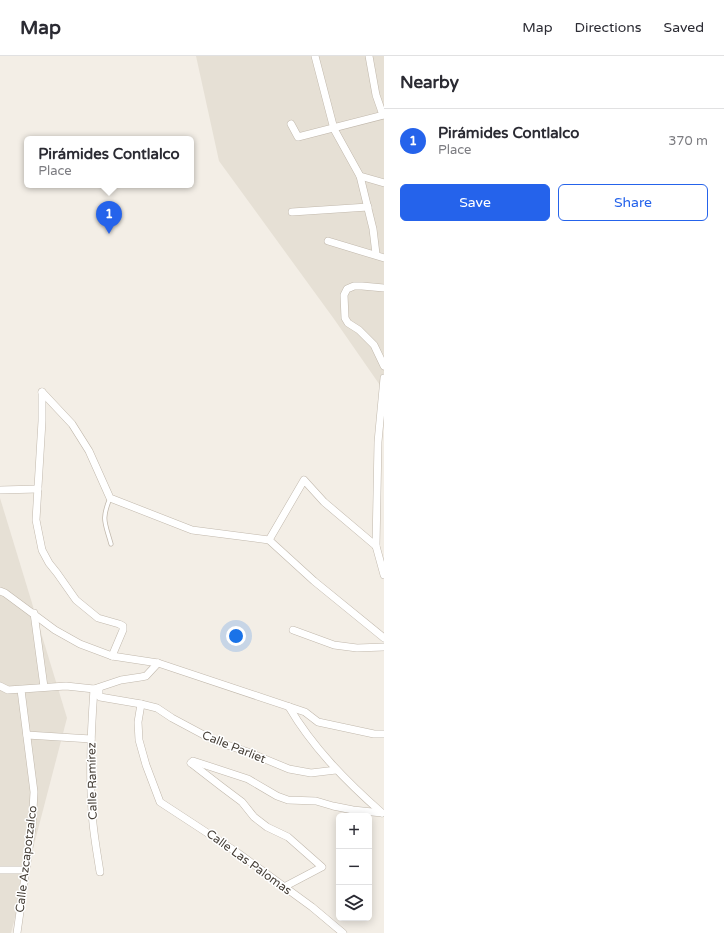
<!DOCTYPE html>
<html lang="en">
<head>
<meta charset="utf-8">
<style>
	body { margin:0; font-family:"Varela Round",sans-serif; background:#f2f2f3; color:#2b2b33 }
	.controls { position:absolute; right:12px; bottom:12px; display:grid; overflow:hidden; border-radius:6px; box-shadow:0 2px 10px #0003 }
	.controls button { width:36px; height:36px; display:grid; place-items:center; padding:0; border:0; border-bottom:1px solid #e1e1e2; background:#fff; color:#2b2b33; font:20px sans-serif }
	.you { position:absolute; left:236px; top:580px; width:14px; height:14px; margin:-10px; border:3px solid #fff; border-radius:50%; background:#1a73e8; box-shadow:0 0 0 6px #1a73e833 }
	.badge { display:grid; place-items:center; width:26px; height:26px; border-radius:50%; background:#2563eb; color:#fff; font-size:13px; font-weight:700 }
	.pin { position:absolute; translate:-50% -33px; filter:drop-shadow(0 1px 2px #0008) }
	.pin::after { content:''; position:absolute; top:21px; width:14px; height:12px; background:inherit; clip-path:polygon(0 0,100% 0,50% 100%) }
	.popup { position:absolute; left:24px; top:80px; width:170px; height:52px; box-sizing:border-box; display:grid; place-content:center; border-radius:6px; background:#fff; filter:drop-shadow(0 1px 3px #0005); font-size:13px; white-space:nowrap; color:#7c7c81 }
	.popup b { font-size:15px; color:#2b2b33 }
	.popup::after { content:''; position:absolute; left:50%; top:100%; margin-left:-8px; border:8px solid transparent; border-top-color:#fff }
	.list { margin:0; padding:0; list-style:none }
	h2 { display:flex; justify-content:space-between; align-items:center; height:52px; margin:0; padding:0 16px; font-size:17px }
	h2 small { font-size:13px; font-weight:400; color:#7c7c81 }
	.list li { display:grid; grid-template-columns:26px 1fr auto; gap:12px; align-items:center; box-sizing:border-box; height:64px; padding:0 16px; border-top:1px solid #e1e1e2 }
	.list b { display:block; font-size:15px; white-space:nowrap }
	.list p { margin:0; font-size:13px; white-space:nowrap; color:#7c7c81 }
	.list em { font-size:13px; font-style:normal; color:#7c7c81 }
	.actions { display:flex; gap:8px; padding:12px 16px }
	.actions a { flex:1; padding:9px 0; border:1px solid #2563eb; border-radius:6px; text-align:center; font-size:14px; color:#2563eb }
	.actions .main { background:#2563eb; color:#fff }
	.icon { flex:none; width:22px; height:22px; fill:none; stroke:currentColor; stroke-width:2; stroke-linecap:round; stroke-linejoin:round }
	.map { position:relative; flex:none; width:384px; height:877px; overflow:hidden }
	header { display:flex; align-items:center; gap:24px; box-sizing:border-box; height:56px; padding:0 20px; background:#fff; border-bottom:1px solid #e1e1e2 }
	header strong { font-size:19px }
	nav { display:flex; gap:22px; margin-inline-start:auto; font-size:14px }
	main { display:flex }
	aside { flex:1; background:#fff }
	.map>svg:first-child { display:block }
	.residential { fill:#e6e0d5 }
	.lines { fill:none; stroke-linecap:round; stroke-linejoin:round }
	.service-casing { stroke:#c1b8ac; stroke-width:5 }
	.minor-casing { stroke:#c1b8ac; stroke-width:8 }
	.service { stroke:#fff; stroke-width:3.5 }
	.minor { stroke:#fff; stroke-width:7 }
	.labels { text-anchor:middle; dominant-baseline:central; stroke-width:3; stroke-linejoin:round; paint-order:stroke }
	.street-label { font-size:12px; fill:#453e36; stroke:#fff }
</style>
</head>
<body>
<header>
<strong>Map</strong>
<nav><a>Map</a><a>Directions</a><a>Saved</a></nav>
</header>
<main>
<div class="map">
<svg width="384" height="877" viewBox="0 0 384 877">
	<rect width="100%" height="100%" fill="#f3eee6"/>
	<!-- residential -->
	<g class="residential">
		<polygon points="196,0 384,0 384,335 334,263 219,105"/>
		<polygon points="0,442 67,662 11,877 0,877"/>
	</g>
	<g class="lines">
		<!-- service casing -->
		<g class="service-casing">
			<path id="service" d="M110 442C101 464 105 466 111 488"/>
		</g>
		<!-- minor casing -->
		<g class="minor-casing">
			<g id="minor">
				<polyline points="315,0 334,73 360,120 384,127"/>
				<polyline points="369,0 376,39 383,59"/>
				<polyline points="291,68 298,81 384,59"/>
				<polyline points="360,120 373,173 376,198"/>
				<polyline points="292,156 368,151"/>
				<polyline points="328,185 384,202"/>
				<polyline points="384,232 362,230 354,230 347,233 344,239 345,262 348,267 359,274 374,289 384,310"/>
				<polyline points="42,336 72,368 89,395 110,442 192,474 269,484 314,525 384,582"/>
				<polyline points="42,336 42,365 36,464 42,494 49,507 57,517 76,544 98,562 119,568 123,570 123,574 112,600"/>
				<polyline points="0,434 38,433"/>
				<polyline points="269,484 304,424 324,446 376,490 384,519"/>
				<polyline points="376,490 378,386 384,322"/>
				<polyline points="0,535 5,537 55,574 80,588 112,600 158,607 305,656 318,666 374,678 384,678"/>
				<polyline points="34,557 44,631"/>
				<polyline points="293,574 334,589 357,592 384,591"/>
				<polyline points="0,630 8,634 66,630 94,633 121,624 141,621 146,620 158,607"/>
				<polyline points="99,632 99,640 100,641 141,648 157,652 172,662 215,685 248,696 289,713 311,717 336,714"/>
				<path d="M94 633C91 674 89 715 92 755 93 776 97 796 100 816"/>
				<polyline points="141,648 138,666 139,684 146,709 160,746 238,797 312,851 343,877"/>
				<path d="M289 651C313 692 347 726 382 757"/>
				<polyline points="27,679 91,683"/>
				<polyline points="191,707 222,731 242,746 254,761 267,771 288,781 322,811 284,831"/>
				<polyline points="191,707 193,705 248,723 277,740 288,744 316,745 333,750 353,754 382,757"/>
				<polyline points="0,814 26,814"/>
				<polyline points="17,877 32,771 34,736 21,634"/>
			</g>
		</g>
		<!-- service -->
		<use href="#service" class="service"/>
		<!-- minor -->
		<use href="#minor" class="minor"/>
	</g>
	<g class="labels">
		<!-- street labels -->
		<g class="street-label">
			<text transform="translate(234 691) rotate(22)">Calle Parliet</text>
			<text transform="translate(92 725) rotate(-91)">Calle Ramírez</text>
			<text transform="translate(26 803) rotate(-83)">Calle Azcapotzalco</text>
			<text transform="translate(249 806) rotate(36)">Calle Las Palomas</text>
		</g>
	</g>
</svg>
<div class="controls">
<button>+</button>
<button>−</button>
<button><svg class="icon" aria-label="layers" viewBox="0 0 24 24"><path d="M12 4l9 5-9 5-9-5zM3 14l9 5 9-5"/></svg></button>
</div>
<div class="you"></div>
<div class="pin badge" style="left:109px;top:178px">1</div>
<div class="popup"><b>Pirámides Contlalco</b>Place</div>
</div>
<aside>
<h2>Nearby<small></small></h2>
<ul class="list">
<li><span class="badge">1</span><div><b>Pirámides Contlalco</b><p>Place</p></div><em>370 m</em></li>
</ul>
<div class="actions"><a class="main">Save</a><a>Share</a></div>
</aside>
</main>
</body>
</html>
